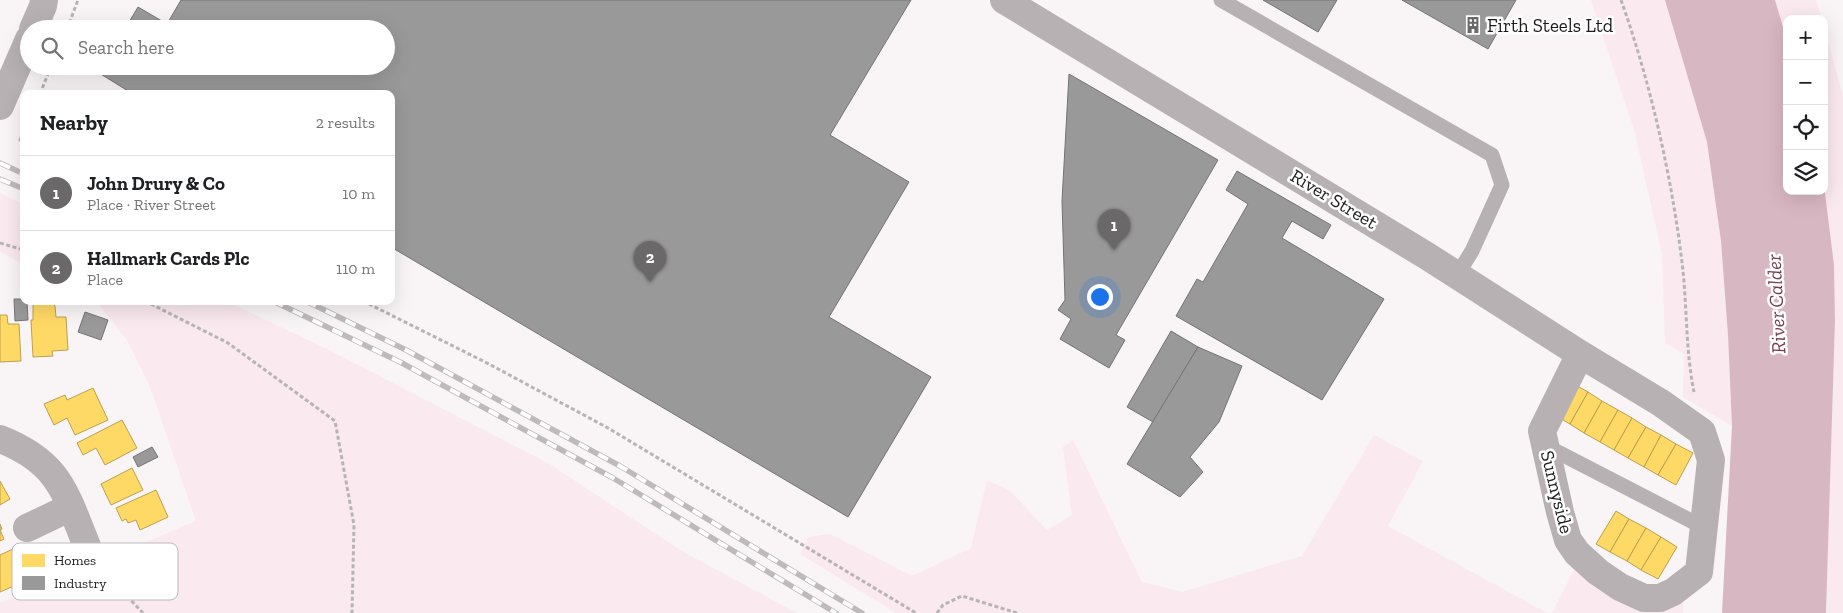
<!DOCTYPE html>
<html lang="en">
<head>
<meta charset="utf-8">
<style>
	body { margin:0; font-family:"Zilla Slab",serif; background:#f6f6f6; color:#202124 }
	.controls { position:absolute; right:15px; top:15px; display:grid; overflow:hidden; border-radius:10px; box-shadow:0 5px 20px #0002 }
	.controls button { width:45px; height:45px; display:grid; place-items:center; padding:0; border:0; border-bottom:1px solid #e0e0e0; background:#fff; color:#202124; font:25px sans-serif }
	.you { position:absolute; left:1099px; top:296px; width:18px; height:18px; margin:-12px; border:4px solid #fff; border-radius:50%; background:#1a73e8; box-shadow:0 0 0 8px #1a73e833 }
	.badge { display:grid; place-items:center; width:32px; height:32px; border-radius:50%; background:#6b6869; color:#fff; font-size:16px; font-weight:700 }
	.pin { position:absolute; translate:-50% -41px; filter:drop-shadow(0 1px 2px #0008) }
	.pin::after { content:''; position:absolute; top:26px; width:18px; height:15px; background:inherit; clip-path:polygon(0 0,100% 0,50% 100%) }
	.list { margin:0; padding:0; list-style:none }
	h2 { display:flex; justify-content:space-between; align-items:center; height:65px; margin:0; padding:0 20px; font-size:21px }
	h2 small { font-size:16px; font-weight:400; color:#757577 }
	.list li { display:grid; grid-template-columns:32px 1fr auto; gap:15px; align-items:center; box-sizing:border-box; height:75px; padding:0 20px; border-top:1px solid #e0e0e0 }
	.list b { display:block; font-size:19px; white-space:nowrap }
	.list p { margin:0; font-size:16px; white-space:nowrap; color:#757577 }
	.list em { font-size:16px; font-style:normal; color:#757577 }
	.icon { flex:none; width:28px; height:28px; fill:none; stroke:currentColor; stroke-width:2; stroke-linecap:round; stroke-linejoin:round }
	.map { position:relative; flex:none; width:1843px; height:613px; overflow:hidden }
	.search { position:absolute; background:#fff; box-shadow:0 5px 20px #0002; left:20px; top:20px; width:375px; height:55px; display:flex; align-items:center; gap:12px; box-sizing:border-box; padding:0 18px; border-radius:28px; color:#757577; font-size:19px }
	.panel { position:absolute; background:#fff; box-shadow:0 5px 20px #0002; left:20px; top:90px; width:375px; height:215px; border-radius:10px }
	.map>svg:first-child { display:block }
	.green { fill:#fae9ef }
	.water { fill:#d7b7c2 }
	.homes { fill:#ffd966; stroke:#bca050 }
	.industry { fill:#999; stroke:#747474 }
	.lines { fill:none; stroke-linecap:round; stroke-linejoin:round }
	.path { stroke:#b8b4b6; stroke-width:3; stroke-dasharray:4 2.5; stroke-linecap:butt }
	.lane { stroke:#b8b1b3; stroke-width:15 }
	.street { stroke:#b8b1b3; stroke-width:28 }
	.rail-casing { stroke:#bebabc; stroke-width:5.5 }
	.rail { stroke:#fff; stroke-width:4; stroke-dasharray:11; stroke-linecap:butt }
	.labels { text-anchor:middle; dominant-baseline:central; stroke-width:5; stroke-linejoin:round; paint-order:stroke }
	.poi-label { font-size:19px; fill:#1e1c1d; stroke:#fff; text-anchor:start }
	.street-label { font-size:19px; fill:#1e1c1d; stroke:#fff }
	.water-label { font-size:20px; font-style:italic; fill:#753c52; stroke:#fff }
	.key { fill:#fff; stroke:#bcbbbb; stroke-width:1 }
	.key-label { font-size:14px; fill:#1e1c1d }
</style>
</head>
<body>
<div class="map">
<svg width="1843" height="613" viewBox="0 0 1843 613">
	<rect width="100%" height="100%" fill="#f9f5f7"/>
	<!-- green -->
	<g class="green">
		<polygon points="1591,0 1665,0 1707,142 1721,241 1728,332 1732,426 1683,397 1684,354 1665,343 1662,254 1634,129"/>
		<polygon points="1775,0 1816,0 1822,19 1787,19 1787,40"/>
		<polygon points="1824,28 1843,95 1843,613 1826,613 1835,320 1834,265 1824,185"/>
		<polygon points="0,193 24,205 24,264 0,252"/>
		<polygon points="96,301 226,301 329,350 548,463 680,550 797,613 0,613 0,603 196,521 150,387 127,340"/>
		<polygon points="1374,435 1423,461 1388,526 1547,613 896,613 800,554 808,537 830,534 912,576 971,548 987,480 1010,491 1047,530 1072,515 1063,447 1073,440 1142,582 1182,592 1302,556"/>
		<polygon points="1576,566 1683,597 1683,613 1552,613"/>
	</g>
	<!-- water -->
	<polygon class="water" points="1665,0 1775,0 1787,40 1787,191 1824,191 1824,185 1834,265 1835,320 1826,613 1722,613 1732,426 1728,335 1721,241 1707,142"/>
	<!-- homes -->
	<g class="homes">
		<polygon points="37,301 50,301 55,306 56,317 66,317 68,350 52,351 53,356 33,357 31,320 33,320 33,306"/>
		<polygon points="0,315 7,315 8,324 19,324 21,361 0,362"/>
		<polygon points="1574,384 1588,392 1570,424 1556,416"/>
		<polygon points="93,388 108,420 75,435 67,418 54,425 44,404 65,395 67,400"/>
		<polygon points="1588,392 1602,401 1584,433 1570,424"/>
		<polygon points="1602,401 1618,410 1600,442 1584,433"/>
		<polygon points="1618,410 1632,418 1614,450 1600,442"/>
		<polygon points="1632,418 1646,427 1628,458 1614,450"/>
		<polygon points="122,420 137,448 105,465 96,448 83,455 77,443"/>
		<polygon points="1646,427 1661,435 1644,467 1628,458"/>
		<polygon points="1661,435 1676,444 1658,475 1644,467"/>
		<polygon points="1676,444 1693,453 1676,485 1658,475"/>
		<polygon points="132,468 143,490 111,505 101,484"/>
		<polygon points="0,481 10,499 0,505"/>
		<polygon points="156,490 168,517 140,530 136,520 128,523 126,519 122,521 116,508"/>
		<polygon points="1616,511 1629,519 1610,552 1596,544"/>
		<polygon points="1629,519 1646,528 1627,561 1610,552"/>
		<polygon points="0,524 2,529 0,530 4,539 0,541"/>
		<polygon points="1646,528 1661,537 1641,570 1627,561"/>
		<polygon points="1661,537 1677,547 1658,579 1641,570"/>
		<polygon points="13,549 20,567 33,561 39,575 0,592 0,555"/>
	</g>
	<!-- industry -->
	<g class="industry">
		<polygon points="181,0 911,0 830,135 909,182 829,317 931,377 848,517 391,247 391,94 133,94 99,73 103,66 386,66 386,29 125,29 138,7 167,24"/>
		<polygon points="1263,0 1337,0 1318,32"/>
		<polygon points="1402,0 1516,0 1488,49"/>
		<polygon points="1069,74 1218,160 1116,335 1125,340 1109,368 1060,339 1071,319 1058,310 1065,300 1062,201"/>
		<polygon points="1237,171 1331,225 1323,239 1292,221 1282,238 1384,299 1322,400 1176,316 1197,279 1203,282 1248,204 1226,190"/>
		<polygon points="14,299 24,299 24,301 27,301 28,320 15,321"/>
		<polygon points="85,312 108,320 101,340 78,332"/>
		<polygon points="1171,331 1198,347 1153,422 1127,407"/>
		<polygon points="1198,347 1242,366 1219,422 1190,457 1203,472 1180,497 1127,464"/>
		<polygon points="152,447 158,457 138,467 133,457"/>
	</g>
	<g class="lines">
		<!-- path -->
		<g class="path">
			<path d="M1621 0C1651 84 1673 182 1683 271 1687 311 1686 353 1694 392"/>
			<polyline points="67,29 78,0"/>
			<polyline points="40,94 51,66"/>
			<polyline points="24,131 20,140 24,142"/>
			<polyline points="0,243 24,250"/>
			<polyline points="145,301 228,343 335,421 354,525 352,613"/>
			<polyline points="363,301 489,364 608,428 916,613"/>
			<polyline points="100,568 143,613"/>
			<polyline points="937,613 943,605 962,596 1017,613"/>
		</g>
		<!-- lane -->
		<g class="lane">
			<polyline points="1221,0 1492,155 1502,185 1472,251 1457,275"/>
			<polyline points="1546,446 1703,527"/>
		</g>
		<!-- street -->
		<g class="street">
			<polyline points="1004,0 1427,256 1580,354 1661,403 1702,432 1711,460 1699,572 1673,592 1660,598 1644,598 1620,587 1598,572 1577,553 1568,540 1560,512 1542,431 1580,354"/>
			<polyline points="33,29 43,6 44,0"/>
			<polyline points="0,106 29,39"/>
			<path d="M0 439C59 462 65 492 87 546"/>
			<polyline points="27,528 71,507"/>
		</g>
		<!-- rail casing -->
		<g class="rail-casing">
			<g id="rail">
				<polyline points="0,163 24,174"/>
				<polyline points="0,179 24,189"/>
				<polyline points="273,301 400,362 613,478 836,613"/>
				<polyline points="306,301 406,350 620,466 862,613"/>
			</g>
		</g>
		<!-- rail -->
		<use href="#rail" class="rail"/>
	</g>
	<!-- icons -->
	<defs>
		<g id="building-bare" transform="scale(1.35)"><path d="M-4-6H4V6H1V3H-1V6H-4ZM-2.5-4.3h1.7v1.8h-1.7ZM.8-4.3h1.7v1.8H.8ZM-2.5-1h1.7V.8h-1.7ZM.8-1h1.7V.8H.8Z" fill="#6b6869" stroke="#fff" stroke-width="2.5" paint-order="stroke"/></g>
	</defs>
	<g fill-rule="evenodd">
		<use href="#building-bare" x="1473" y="25"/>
	</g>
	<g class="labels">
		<!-- poi labels -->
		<g class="poi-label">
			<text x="1487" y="25">Firth Steels Ltd</text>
		</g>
		<!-- street labels -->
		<g class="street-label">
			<text transform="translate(1334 199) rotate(31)">River Street</text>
			<text transform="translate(1557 492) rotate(76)">Sunnyside</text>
		</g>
		<!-- water labels -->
		<g class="water-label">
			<text transform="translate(1776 304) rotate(-93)">River Calder</text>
		</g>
	</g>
	<!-- legend -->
	<rect x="12" y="543" width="166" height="57" rx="8" class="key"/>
	<rect x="22" y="554" width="23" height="13" fill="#ffd966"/>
	<rect x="22" y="576" width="23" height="14" fill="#999"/>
	<g class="key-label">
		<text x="54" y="565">Homes</text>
		<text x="54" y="588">Industry</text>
	</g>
</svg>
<div class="controls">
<button>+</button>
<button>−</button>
<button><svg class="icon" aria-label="locate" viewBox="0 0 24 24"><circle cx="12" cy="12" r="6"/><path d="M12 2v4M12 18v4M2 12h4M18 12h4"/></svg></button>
<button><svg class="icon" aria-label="layers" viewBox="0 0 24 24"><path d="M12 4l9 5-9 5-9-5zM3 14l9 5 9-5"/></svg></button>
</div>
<div class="you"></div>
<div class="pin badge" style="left:1114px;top:250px">1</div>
<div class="pin badge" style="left:650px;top:282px">2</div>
<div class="search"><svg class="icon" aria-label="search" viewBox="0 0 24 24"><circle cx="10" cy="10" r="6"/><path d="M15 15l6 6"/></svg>Search here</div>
<section class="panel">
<h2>Nearby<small>2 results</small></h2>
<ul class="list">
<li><span class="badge">1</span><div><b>John Drury &amp; Co</b><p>Place · River Street</p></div><em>10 m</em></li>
<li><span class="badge">2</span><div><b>Hallmark Cards Plc</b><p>Place</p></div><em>110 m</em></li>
</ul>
</section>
</div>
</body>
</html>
